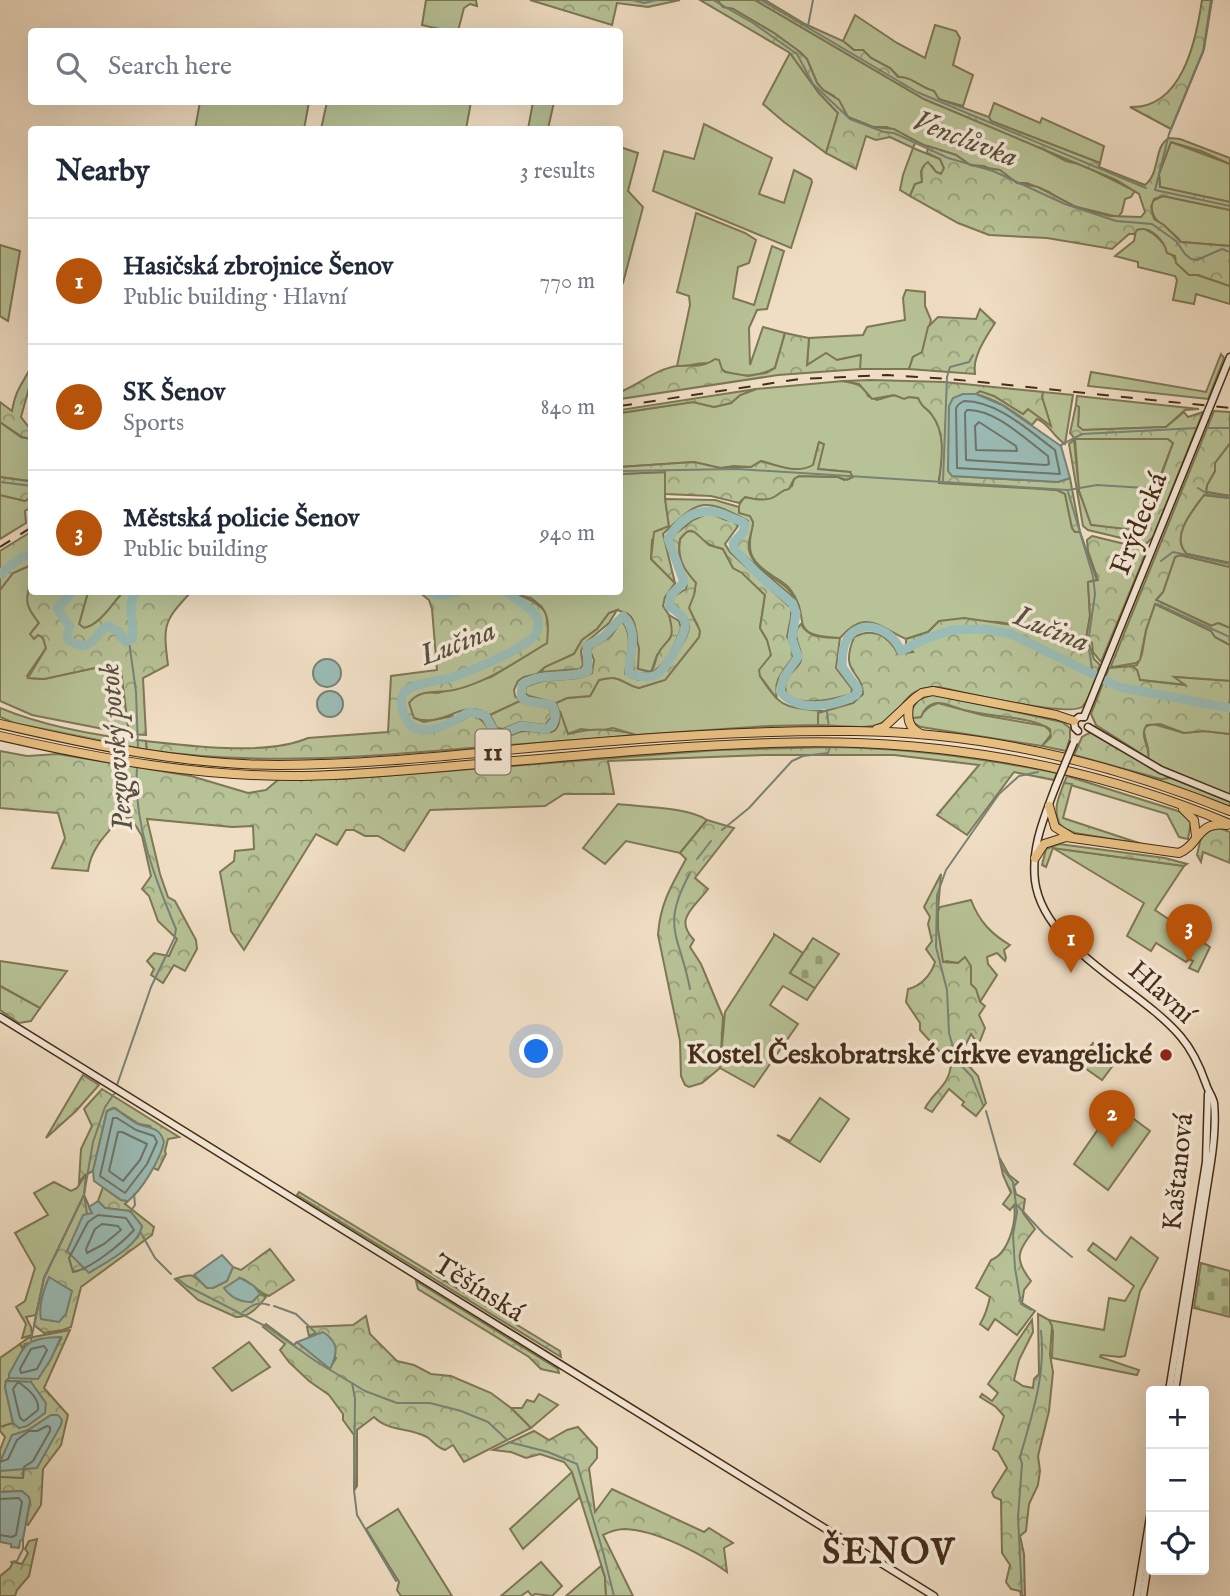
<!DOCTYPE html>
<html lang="en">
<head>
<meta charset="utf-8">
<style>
	body { margin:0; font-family:"IM FELL English",serif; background:#f2f2f3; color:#1f2937 }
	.controls { position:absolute; right:21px; bottom:21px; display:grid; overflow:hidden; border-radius:7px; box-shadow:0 7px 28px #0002 }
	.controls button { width:63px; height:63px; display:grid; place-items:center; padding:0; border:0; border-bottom:2px solid #e0e1e3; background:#fff; color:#1f2937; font:35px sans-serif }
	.you { position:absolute; left:537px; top:1052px; width:24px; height:24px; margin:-18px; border:5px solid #fff; border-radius:50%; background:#1a73e8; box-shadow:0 0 0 10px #1a73e833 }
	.badge { display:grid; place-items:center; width:46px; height:46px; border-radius:50%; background:#b45309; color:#fff; font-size:23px; font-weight:700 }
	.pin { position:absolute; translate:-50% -58px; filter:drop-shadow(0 2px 4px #0008) }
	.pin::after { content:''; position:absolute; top:37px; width:24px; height:21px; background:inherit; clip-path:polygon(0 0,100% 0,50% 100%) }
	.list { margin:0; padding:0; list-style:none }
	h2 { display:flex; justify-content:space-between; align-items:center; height:91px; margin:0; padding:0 28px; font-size:30px }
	h2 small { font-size:23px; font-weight:400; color:#747a83 }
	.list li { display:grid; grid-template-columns:46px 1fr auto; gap:21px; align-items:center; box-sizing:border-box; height:126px; padding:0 28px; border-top:2px solid #e0e1e3 }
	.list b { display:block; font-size:26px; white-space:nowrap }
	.list p { margin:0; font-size:23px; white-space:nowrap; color:#747a83 }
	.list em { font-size:23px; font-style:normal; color:#747a83 }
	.icon { flex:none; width:38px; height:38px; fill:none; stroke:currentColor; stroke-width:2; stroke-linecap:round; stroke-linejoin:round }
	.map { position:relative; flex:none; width:1230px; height:1596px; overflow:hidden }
	.search { position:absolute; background:#fff; box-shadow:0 7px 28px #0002; left:28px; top:28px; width:595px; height:77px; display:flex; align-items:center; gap:18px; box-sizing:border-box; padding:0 24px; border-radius:7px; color:#747a83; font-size:26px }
	.panel { position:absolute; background:#fff; box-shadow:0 7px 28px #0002; left:28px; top:126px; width:595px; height:469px; border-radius:7px }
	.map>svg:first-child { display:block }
	.green { fill:#b7c296; stroke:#7e7756; stroke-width:2 }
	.forest { fill:url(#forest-crowns); stroke:#7e7756; stroke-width:2 }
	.cemetery { fill:url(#cemetery-stones); stroke:#7e7756; stroke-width:2 }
	.water { fill:#9abcb6; stroke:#788276; stroke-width:2 }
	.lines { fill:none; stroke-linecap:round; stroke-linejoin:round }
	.shore { stroke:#6f7466; stroke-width:2 }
	.stream { stroke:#788276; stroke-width:2 }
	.river { stroke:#9abcb6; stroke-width:9 }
	.secondary-casing { stroke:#442c17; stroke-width:9 }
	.highway-casing { stroke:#442c17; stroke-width:10 }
	.secondary { stroke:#f5ead9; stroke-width:6 }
	.highway { stroke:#e8bf82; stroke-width:8 }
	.rail { stroke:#442c17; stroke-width:2; stroke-dasharray:12 12; stroke-linecap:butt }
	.secondary-bridge-casing { stroke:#442c17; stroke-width:9; stroke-linecap:butt }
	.secondary-bridge { stroke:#f5ead9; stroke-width:6 }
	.poi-dot { fill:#8f2418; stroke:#f5ead9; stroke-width:2.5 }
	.labels { text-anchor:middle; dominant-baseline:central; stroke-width:7; stroke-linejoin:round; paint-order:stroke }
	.shield { fill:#f5ead9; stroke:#796551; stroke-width:2 }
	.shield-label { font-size:26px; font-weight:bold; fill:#442c17 }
	.street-label { font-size:28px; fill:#442c17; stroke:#f5ead9 }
	.poi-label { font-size:28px; font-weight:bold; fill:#442c17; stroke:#f5ead9; text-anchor:end }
	.water-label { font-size:30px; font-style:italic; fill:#5a503f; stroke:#f5ead9 }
	.district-label { font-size:35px; font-weight:bold; letter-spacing:2px; fill:#442c17; stroke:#f5ead9 }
</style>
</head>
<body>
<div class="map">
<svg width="1230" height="1596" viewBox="0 0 1230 1596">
	<defs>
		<pattern id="forest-crowns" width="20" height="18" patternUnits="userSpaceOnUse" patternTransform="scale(1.75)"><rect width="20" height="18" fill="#b7c296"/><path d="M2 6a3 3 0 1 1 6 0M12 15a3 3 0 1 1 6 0" fill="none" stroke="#969e79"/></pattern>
		<pattern id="cemetery-stones" width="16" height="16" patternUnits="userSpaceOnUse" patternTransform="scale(1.75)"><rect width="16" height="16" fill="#b7c296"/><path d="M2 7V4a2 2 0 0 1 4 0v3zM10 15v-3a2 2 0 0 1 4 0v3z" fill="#969e79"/></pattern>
	</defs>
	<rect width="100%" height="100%" fill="#f0dec4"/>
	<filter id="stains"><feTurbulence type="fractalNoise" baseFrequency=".00286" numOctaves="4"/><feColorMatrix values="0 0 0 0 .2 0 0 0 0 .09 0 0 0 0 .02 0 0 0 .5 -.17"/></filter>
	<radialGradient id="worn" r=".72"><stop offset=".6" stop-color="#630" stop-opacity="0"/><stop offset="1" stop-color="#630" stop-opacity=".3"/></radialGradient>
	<!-- green -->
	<g class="green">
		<polygon points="426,0 476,0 477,6 470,4 464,8 458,31 448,31 422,25"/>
		<polygon points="717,0 755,0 924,99 1035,145 1066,161 1083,165 1135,191 1131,197 1125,199 1122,212 1118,217 1069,205 1049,192 1027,183 1017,183 984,166 970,165 956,155 924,145 887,127 873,127 848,117 834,96 823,90 817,83 807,59 800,52 774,33 733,9 723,7"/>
		<path d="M855 15 897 43 925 58 935 25 956 31 960 38 953 65 973 75 963 106 938 99 934 91C921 88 912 77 899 77L890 68 871 58 863 50H854L843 41Z"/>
		<polygon points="790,53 819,93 838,113 826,153 784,122 763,104"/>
		<polygon points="200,102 309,102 304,129 195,129"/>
		<polygon points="327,102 471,102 466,129 321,129"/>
		<polygon points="533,102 554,102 548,129 528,129"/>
		<polygon points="994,103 1040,123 1042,118 1104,146 1100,163 991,121 989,117"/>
		<polygon points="704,124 772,158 759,194 784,203 794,170 811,179 812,182 791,248 653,191 664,151 694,159"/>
		<polygon points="1171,142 1230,164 1230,202 1160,187 1159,174"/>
		<polygon points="620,147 638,153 628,191 643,207 623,283 620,285 620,301"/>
		<polygon points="913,148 940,159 944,168 942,174 936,172 932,166 921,171 922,182 915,184 910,196 900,190 903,175"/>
		<path d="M1163 196 1230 210V246L1181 242C1168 224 1149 225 1152 201Z"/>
		<path d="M696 213 745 233 756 240 749 263 738 267 733 298 754 305 772 246 784 251 767 309 757 310 749 328 750 365 763 327 785 333 775 368C760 376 742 378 726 372 721 370 716 365 711 364 701 361 688 367 677 366L690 305 689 296 677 292Z"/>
		<path d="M1140 228C1160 231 1172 258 1185 271L1230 286V304L1196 294 1194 304 1173 300 1177 280 1175 276 1138 267V262L1115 256 1134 241 1136 230Z"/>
		<polygon points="0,245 20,251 8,321 0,316"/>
		<polygon points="906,290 925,292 925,306 931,320 922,353 913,357 909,369 860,369 860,355 837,360 820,358 807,365 809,338 863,335 867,327 905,320 903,298"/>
		<polygon points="1221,354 1224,358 1208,399 1088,386 1091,372 1206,392"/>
		<path d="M843 381C855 383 864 385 868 396L877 400 894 395 918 398C924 409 925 406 932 415 945 430 944 460 939 479L1057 490 1065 493 1072 528 1075 532H1080L1097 580 1088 582 1090 616 1086 639 1082 641 1056 629H1040L998 622 939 621 928 632 906 639C879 627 866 608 840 638 783 635 814 620 790 589 786 584 779 580 773 576 747 560 747 549 753 522L739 513C738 505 740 502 745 497 759 501 779 492 792 486L794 479 799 476 838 477 844 480 850 472 818 469 819 442 813 466C796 475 778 466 761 461L751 467 734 466 720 468 694 462 620 467V413L693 402 714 407 731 403 740 395 756 389Z"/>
		<path d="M980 391 994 396 1023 414 1028 409 1050 425 1042 397 1043 392 1073 395 1065 444C1053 437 1050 424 1037 419L1032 425C1014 412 998 400 976 394Z"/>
		<polygon points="1077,396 1199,409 1185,410 1166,427 1082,430 1078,426 1079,408 1076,405"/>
		<polygon points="0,422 21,437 31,439 31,476 28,481 0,477"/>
		<polygon points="1075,439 1168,439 1173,443 1140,529 1128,530 1091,525 1079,491"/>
		<polygon points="1230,443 1230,496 1206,492 1207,485 1215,471 1215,463"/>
		<path d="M665 472V497L669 526 652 540 651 559 675 583 665 597 663 606 669 615 673 629 670 642 657 655 651 672 638 669C637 657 640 621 628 614 624 612 620 611 617 610L609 613 597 629 582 640 574 654 545 667 537 674 524 677 518 681 514 690 515 696 520 701 490 715C462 696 447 729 413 718L409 703 414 696 423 692 438 693 491 677 547 643 542 607 531 598 518 595 515 592H620V474Z"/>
		<polygon points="0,495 25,501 31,497 31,507 25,511 26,523 0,539"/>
		<path d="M1204 495 1230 498V563L1187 554C1169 537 1193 510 1204 495Z"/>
		<path d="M687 531 696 532 709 545 723 549 733 568 742 572 765 595 760 628 770 645 771 655 760 676C781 709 785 707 822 711L818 713V725L769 726 636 735 613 728 598 731 581 729 568 734 556 703 567 698 590 696 599 680C623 674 619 683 639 688L665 680 699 637C701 621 689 618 689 608 689 602 694 596 695 590 688 572 676 561 680 539Z"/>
		<polygon points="1180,555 1230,567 1230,628 1219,623 1212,626 1156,600 1163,592 1175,557"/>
		<path d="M31 565C31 596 20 593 39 623L33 630 43 638 46 648 27 676 29 678 44 679 113 664 121 670 129 734 32 715 0 701V590L13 573Z"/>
		<path d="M88 592H123C113 603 99 626 83 628L79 624Z"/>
		<polygon points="1155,604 1212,631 1215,637 1230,645 1230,681 1176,677 1187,685 1140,680 1137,670 1132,666 1137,665 1142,654 1146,630"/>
		<path d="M938 703 982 715 1045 726 1052 733 1042 746 921 727 914 723 912 718 921 717C924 709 930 706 938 703Z"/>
		<path d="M0 708C46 727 97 736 146 741L147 750 14 723 0 717Z"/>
		<path d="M1153 724 1184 733 1204 731 1230 734V795L1166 770 1148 758C1151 749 1143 738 1144 727Z"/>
		<polygon points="1074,755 1161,779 1168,778 1166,776 1230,801 1230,807 1166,783 1073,757"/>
		<polygon points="1067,776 1181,812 1191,822 1188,839 1179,837 1167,814 1064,783"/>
		<path d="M618 804C641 807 689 807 707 820L680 853 626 841 605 864 583 848Z"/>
		<polygon points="1053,848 1184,866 1155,910 1210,947 1198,972 1189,968 1193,961 1189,959 1186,962 1156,943 1151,951 1127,936 1144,903"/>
		<path d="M971 900C979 921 991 934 1010 945L1004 950 1006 958 1005 961 997 953 987 957 988 964 997 975 980 1002C979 994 976 994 972 986 968 977 973 970 965 958L958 963 946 961 943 963 938 939V911L940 907Z"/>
		<polygon points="774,934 803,953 790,973 815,988 807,1000 783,986 770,1005 798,1024 754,1087 720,1068 725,1012 774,936"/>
		<polygon points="0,961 67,971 40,1008 0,986"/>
		<polygon points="1093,1043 1117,1060 1102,1080 1078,1063"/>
		<polygon points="820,1098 849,1119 820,1162 777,1135 790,1141"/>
		<polygon points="1115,1105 1150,1131 1108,1190 1074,1164"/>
		<polygon points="86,1174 84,1195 57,1252 61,1255 57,1254 44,1278 36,1315 26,1317 31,1327 32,1335 22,1338 26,1324 16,1307 25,1301 35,1268 15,1233 48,1215 34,1193 54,1182 71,1191 77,1188"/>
		<polygon points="1131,1237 1158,1258 1140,1291 1125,1356 1120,1357 1101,1355 1100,1357 1139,1370 1137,1375 1052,1358 1053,1331 1049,1320 1104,1330 1109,1298 1125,1301 1134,1286 1088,1250 1093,1243 1116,1260"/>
		<polygon points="249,1342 270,1367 232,1391 213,1368"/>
		<polygon points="20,1344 23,1349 5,1386 13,1423 0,1427 0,1358"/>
		<polygon points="539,1394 558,1405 531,1428 511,1408 522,1408 527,1400 534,1402"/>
		<polygon points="572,1472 580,1497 523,1549 510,1529"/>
		<polygon points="398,1509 452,1596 401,1596 397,1590 399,1582 366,1529"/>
		<polygon points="541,1562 562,1586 552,1596 535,1594 532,1596 528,1591 521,1596 501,1596"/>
		<polygon points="601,1566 605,1577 606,1596 566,1596"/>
	</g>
	<!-- forest -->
	<g class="forest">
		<polygon points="530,0 680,0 648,7 617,3 612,25"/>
		<polygon points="700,0 717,0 723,7 733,9 774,33 800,52 807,59 817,83 823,90 839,100 848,117 873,127 894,129 916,141 913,148 890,137 876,140 866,136 856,169 826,153 838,113 819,93 790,53"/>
		<path d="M755 0H765L805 24 843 41 854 50H863L871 58 890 68 898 77C911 76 921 88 934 91L939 99 989 117 991 121 1100 163 1099 167 1145 185C1161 172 1153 147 1169 138L1180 139 1230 158V164L1201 151 1171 142 1159 174 1160 187 1230 202V210L1163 196 1154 199 1151 207 1154 219 1164 225 1181 242 1230 246V286L1198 275H1189L1176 263 1175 256 1167 253C1164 240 1150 225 1137 230L1134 234H1129L1112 249 1047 238 989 235 958 223 910 196 915 184 922 182C922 173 919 168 928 162L936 172 941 174 944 168 940 159 927 153 928 146 956 155 970 165 1000 170 1017 183 1038 187 1078 208 1110 216 1141 217 1145 212 1139 194 1116 180 924 99Z"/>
		<path d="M1202 0H1212L1204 49 1171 129 1130 107C1182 109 1196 41 1202 0Z"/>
		<path d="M980 309 995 323C986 337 972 357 975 374L909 369 913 357 922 352 928 327 938 317 976 319Z"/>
		<path d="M785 333 809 338 807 365 826 353 837 360 861 355 860 369 778 375 620 399V392C638 385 656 369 677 366 690 365 703 368 715 359L719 360 722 369 725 372 748 376 766 373 775 368Z"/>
		<path d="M31 367V390L29 388 21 417 31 430V439L22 437 0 422V402L12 411C16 389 21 386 31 367Z"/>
		<path d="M871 380 944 382 1043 392 1042 397 1051 426 1028 409 1023 414 994 396 980 391 976 394H963L953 476 1058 482 1070 478 1080 532H1075L1072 528 1065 494 1057 490 939 483C941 461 947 435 932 415 926 406 924 411 918 398L909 397 904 399 894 395 872 399 859 384 843 381Z"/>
		<polygon points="756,389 740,395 731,403 714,407 693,402 620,413 620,410"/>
		<polygon points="1076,405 1079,407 1078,426 1083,430 1166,427 1184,412 1188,417 1203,412 1153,537 1146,544 1088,530 1083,526 1069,444 1074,440 1079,491 1091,525 1135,530 1144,523 1173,443 1168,439 1075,439 1070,433"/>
		<path d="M1214 411 1230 412V443L1215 463V471L1207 485 1206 492 1230 496V498L1204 495C1193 510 1169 537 1187 554L1230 563V567L1180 555 1175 557 1163 592 1156 600 1211 626 1218 623 1230 628V645L1215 637 1211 631 1155 604 1146 630 1140 660 1136 663 1113 667 1111 666Z"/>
		<path d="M819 442 824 444 818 469 850 472 853 477 847 480 838 477 799 476 794 479 789 489C781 490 781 493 774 497 767 501 753 499 745 497L739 503 711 496 665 494V472L620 474V467L694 462 720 468 751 467 761 461C778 466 797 474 813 465Z"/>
		<polygon points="0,477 28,481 31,484 31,497 25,501 0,495"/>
		<path d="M665 499 715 500 739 507V513L750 516 753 522C753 531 747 541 749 550 755 574 786 579 796 600L736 548V543L746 533 748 521C702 496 699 500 663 534L675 583 651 559 654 532 669 526Z"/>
		<path d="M709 513 726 520 733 521 738 526 725 544 730 552 791 608V617L787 637 791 644 793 657C783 672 773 679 777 699L760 676 759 670 771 655 767 640 760 628 765 595 742 573 733 568 723 549C717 547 711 546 707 543 696 535 692 522 680 539 676 561 683 567 696 583L694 595 689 608 700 631 699 637 665 680 639 688C619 683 623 674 599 680L590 696 567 698 556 703 529 696 525 693 526 687C547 675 571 684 592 673L594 660 590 650C596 642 604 643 611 636 615 631 617 626 622 621 634 637 627 655 625 674 649 690 665 672 678 651 683 643 689 635 689 625 688 615 679 610 671 605L673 597 686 589 687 584 674 551 672 542 674 535 693 520Z"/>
		<polygon points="29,533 31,536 31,565 13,573 0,590 0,551"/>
		<path d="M1092 536 1141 548 1146 553 1101 662 1093 652 1092 643 1088 641 1094 659 1100 665C1095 677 1092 696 1083 706 1073 719 959 691 938 687 901 687 906 712 880 724 866 730 834 725 818 725V713L853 703 863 694C862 669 839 675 854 637 873 627 888 635 898 654L913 652 906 644V639L928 632 939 621 964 618 1040 629H1056L1083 640 1086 639 1090 616 1088 582 1098 580 1088 551 1087 540Z"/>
		<path d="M31 584 32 592H88L79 624 84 628C99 626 113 603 123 592H191C163 622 163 625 168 665L143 678 146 735 129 734 121 670 113 664 44 679 28 678 46 648 43 638 38 635 34 639 30 634 39 623C28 609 23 601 31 584Z"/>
		<path d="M419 592H515L518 595C547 605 550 613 547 643 517 661 488 682 454 690 437 694 420 688 409 703L414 718 424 722 453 716 457 723 471 715C486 718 486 730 497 739 506 738 511 735 519 732 538 726 560 747 560 711L568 734C593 728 611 728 636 735 585 740 533 743 482 747 370 757 259 766 147 750L146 741C191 746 267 756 308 738L388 732 391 676 437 670 432 609 429 600Z"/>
		<polygon points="617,610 609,623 584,644 581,651 583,665 580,669 541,672 545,667 574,654 582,640 597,629 609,613"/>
		<path d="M669 615 679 621 681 628C674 648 659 684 633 671L635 634 639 648 638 669 651 672C655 666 655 662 657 656 666 636 677 645 669 615Z"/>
		<path d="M801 624C809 639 825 637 840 638L836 668 852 689 851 694C837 699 778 712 786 682 788 672 799 669 801 660 803 646 789 636 801 624Z"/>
		<path d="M1132 666 1137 670 1140 680 1185 685 1174 677 1230 681V734L1204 731 1184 733 1160 724 1147 725C1138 736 1151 747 1148 758L1096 725 1091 714 1109 668Z"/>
		<path d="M933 694 1062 722 1070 728V738L1066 751 1042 746 1051 737 1050 729C1030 716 989 717 964 710 956 708 945 702 937 703 929 704 923 710 921 717L912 718 911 711 918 700Z"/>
		<polygon points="520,701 549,708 553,715 545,725 520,722 503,729 497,728 490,715"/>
		<polygon points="1091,732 1166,776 1169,778 1161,779 1074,755 1082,737"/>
		<path d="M833 747C909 748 982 758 1057 773L1054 780 1014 772 967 835 937 815 979 765 894 755H764L608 761 614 794H564L545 806 430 810 404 851 378 836H365L354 830H346L337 845 316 834 244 950 231 931 220 872 234 861 235 851 254 849 253 826 232 827 147 819 160 874 168 897 175 901 196 940 197 949 185 971 174 965 163 983 151 975 154 969 147 961 154 953 169 956 177 939 158 921 149 896 142 889 151 876 142 836 131 818 122 817C106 834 91 848 88 871L52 868 65 838 58 813 0 808V751L27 756 58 754 191 776 248 793 266 790 279 779H343L717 750Z"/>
		<path d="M1064 783 1072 784 1063 818 1142 844 1075 833 1061 827C1052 809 1058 800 1064 783Z"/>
		<path d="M707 820 734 828 695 878 708 889C693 909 674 919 694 940L690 947 701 964 723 1017 720 1068 702 1083 689 1087 685 1085 681 1076 680 1041 658 935C660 904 671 886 686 859L680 853Z"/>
		<polygon points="1219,828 1230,832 1230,863 1203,852 1201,862 1197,855 1201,837 1210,830"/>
		<polygon points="1059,844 1165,858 1187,864 1184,866 1053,848 1046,867 1042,865 1046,849"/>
		<path d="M941 874 937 922 943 962 958 963 965 957 971 966V984L976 989 980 1002 985 1006 979 1015 985 1028 980 1041H976L971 1034 960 1056 978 1076 986 1103 976 1116 962 1105 964 1102 949 1089 932 1112 925 1108C936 1089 949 1086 951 1064L920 1030V1023L906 1002 908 989C921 986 931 975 935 962L926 949 932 941 928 924 930 917 924 907Z"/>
		<polygon points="0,986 40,1008 31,1021 19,1023 0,1010"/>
		<polygon points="83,1075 99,1085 76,1111 46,1138"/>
		<polygon points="102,1089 179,1137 168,1139 165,1151 166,1154 158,1170 153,1168 163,1146 150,1126 139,1124 114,1108 107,1111 93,1171 85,1175 79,1182 81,1149 92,1126 84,1109"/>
		<path d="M999 1157 1009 1175 1018 1182 1014 1186 1016 1194 1025 1199 1023 1213 1035 1229C1018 1251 1013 1258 1031 1281L1024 1290 1022 1303 1035 1311 1017 1335 995 1319 988 1330 980 1324C986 1315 988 1306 990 1297L976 1288 991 1260C1008 1254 1017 1222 1014 1205L1010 1210 1003 1204 1011 1193 1003 1175Z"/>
		<polygon points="103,1187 121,1200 128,1201 125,1204 154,1227 152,1235 81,1287 71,1327 63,1330 44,1333 34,1325 44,1278 84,1195 92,1213 67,1251 114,1257 138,1237 142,1226 130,1211 105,1208 98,1201"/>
		<polygon points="299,1192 560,1351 561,1357 297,1195"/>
		<path d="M270 1249 294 1280 269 1296C257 1292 252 1282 240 1278L252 1302 260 1294 266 1297C259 1306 249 1318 236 1317L198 1300 175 1279C193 1272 193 1275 207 1288H213L227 1281 233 1267 241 1270Z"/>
		<polygon points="416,1281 558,1369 559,1373 541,1369 529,1357 418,1289"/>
		<polygon points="1038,1314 1049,1320 1052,1326 1050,1355 1053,1372 1049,1411 1038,1456 1040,1471 1038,1485 1029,1504 1026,1531 1020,1536 1024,1554 1025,1596 1021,1596 1020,1591 1011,1589 1006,1582 1010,1565 1002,1553 1001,1500 994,1497 992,1492 1007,1468 998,1452 993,1449 1004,1416 996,1407 980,1397 982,1394 992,1401 998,1393 988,1384 1032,1320 1033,1332 1019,1360 1014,1380 1023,1386 1033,1388 1034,1379 1039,1374"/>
		<path d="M366 1316 370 1334 397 1361 414 1365 431 1374 451 1376 491 1393 511 1408 531 1428 464 1462 453 1445 445 1450C436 1447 434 1442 427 1437 408 1427 389 1432 374 1417L357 1430V1486L355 1489 354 1435 343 1420V1414L329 1395 309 1381 289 1362 280 1350 285 1344 263 1327 266 1324 294 1345 297 1342 330 1368 336 1358 316 1333 309 1336 307 1327 353 1325Z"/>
		<polygon points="70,1330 44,1388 68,1415 61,1445 43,1469 41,1505 28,1525 26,1524 30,1501 22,1491 0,1492 0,1450 5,1437 0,1431 0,1427 13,1423 19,1428 31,1382 6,1381 9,1378 38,1378 61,1339 25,1344 23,1349 20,1344 28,1338"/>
		<path d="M578 1427 597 1448V1458L589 1468 595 1512 612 1489 704 1532 709 1528 733 1543 724 1548 727 1572C702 1554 656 1530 625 1529 618 1529 609 1532 603 1535L633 1596H606L605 1577 572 1472 564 1462 540 1454 526 1458 511 1452 493 1450 534 1431 549 1440 567 1430Z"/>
		<polygon points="37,1539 29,1576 17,1590 15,1596 0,1596 0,1576 10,1568 13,1562 22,1564 28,1553 25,1549 29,1541"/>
	</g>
	<!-- cemetery -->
	<g class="cemetery">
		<polygon points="813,938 839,954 815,988 790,973"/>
		<polygon points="1201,1263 1230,1271 1230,1317 1194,1308"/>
	</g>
	<!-- water -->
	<g class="water">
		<polygon points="963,394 976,394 1002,405 1061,446 1070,478 1058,482 952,476 948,471 949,406 953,398"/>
		<circle cx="327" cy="673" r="14"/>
		<circle cx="330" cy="704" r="13"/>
		<path d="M114 1108C122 1113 130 1120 138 1124 151 1129 160 1127 164 1142 160 1160 142 1190 128 1201L121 1200 94 1181 93 1171 107 1111Z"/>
		<path d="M98 1201 105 1208 130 1211 142 1226C138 1247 106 1262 89 1273L67 1251 83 1215 92 1213 89 1207Z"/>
		<polygon points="222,1255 233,1267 227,1281 213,1288 207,1288 194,1275"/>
		<path d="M49 1277 72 1291 66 1314 59 1322 41 1319C38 1306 44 1289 49 1277Z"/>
		<path d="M240 1278 254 1286 260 1294 252 1302C241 1303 230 1297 224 1288Z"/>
		<path d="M323 1332C339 1342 338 1353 330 1369L297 1342Z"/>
		<path d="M61 1337 51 1359 38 1379 9 1378V1374C26 1344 24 1338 61 1337Z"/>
		<polygon points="6,1381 31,1382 46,1403 45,1413 27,1426 19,1428 13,1423 5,1387"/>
		<polygon points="51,1415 58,1415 62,1420 61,1425 37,1468 0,1471 0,1462 12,1435 28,1430"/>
		<polygon points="22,1491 29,1497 30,1501 23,1539 20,1541 19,1548 11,1547 11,1544 0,1542 0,1492"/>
	</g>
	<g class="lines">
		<!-- shore -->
		<g class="shore">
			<path d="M964 401C998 401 1029 431 1055 450L1060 474 957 468 956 408 959 404Z"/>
			<path d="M967 410C996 409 1026 440 1048 456L1049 464 1046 465 966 460 965 413Z"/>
			<polygon points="979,422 1016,446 1017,451 976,450 975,426"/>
			<polygon points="113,1118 117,1118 136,1130 154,1136 157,1142 147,1164 125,1193 100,1176"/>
			<polygon points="118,1132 122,1132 147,1144 140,1160 123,1181 109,1171"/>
			<path d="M98 1215 126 1218 134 1230C122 1243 91 1269 73 1272L69 1258 88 1222Z"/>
			<polygon points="102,1224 118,1226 121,1230 104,1244 87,1253 86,1249 95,1229"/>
			<polygon points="44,1346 47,1350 37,1369 21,1373 20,1369 31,1349"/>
			<path d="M18 1382C27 1388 40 1398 38 1410L24 1421 20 1418 13 1389Z"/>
			<polyline points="0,1462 8,1459 17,1440 29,1431 37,1431 47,1426 50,1427 50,1431 33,1461 24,1467 23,1478 0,1477"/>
			<polyline points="0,1499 19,1498 22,1502 16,1535 12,1537 0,1535"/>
		</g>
		<!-- stream -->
		<g class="stream">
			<polyline points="632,0 644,3 657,0"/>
			<polyline points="713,0 753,23 797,54 813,84 850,119 884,132 894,133 948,158 993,171 1065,204 1116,221 1152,224 1176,241 1185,254 1191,259 1197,260 1222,249 1230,252"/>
			<polyline points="761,0 917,92 1146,188"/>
			<polyline points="1211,0 1203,52 1169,134 1155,190 1230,206"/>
			<polyline points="808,26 813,0"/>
			<polyline points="1203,428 1230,428"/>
			<polyline points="1061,445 1082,434 1197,428"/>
			<polyline points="620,471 737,469 1068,490 1097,485 1145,488 1158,484"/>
			<polyline points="943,481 947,377 950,367 969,362 973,355"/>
			<polyline points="0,482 32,486"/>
			<polyline points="1198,488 1209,495 1230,497"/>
			<polyline points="1068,492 1093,576 1095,594 1088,643 1093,675"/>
			<polyline points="1161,561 1173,552 1230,564"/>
			<polyline points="1157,604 1230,637"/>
			<polyline points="129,641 136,692 138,748"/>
			<polyline points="829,705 827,712 829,728"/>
			<polyline points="722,830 749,808 792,761 803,756 828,753 830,747"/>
			<polyline points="697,859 711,841"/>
			<path d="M690 873C660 928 680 935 690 989"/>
			<path d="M117 1085 151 987 174 939 176 929C155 879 133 822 137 768"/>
			<polyline points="983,1105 972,1077 957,1061 949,1033 947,990 936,947 937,895 946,870 999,794 1019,776 1038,772"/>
			<polyline points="986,1111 1002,1168 1013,1182 1017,1212 1013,1235 1015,1268 1021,1304 1031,1310"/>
			<polyline points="84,1195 87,1214"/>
			<polyline points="1017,1205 1044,1234 1072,1257"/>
			<polyline points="130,1212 135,1205 134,1194"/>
			<polyline points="141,1233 155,1258 171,1274"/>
			<polyline points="178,1279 187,1286 267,1327 317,1362 365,1391 397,1403 430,1403 461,1411 488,1422 506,1439"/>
			<polyline points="274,1306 296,1314 316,1333"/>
			<path d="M243 1312C252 1305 258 1301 269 1305"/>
			<polyline points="31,1340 44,1278 84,1195 93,1142 105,1107 114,1094"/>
			<polyline points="352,1383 355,1398 354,1490 357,1515 396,1581"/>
			<polyline points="509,1442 548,1452 577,1464 603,1552 614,1596"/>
			<polyline points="11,1562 17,1561 23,1549 23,1539"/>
			<path d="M1022 1596 1018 1517 1022 1464 1020 1457C1032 1415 1046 1375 1041 1331"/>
		</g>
		<!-- river -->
		<g class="river">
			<polyline points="0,574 22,557 32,554"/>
			<path d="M72 592 57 609 70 626 67 636 69 641 82 646C96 645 96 631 108 626L118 631 126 642 132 639C136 622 125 607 136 592"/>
			<path d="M430 592C438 598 448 594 457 592"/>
			<path d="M507 592C515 599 536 611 538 620 539 625 537 632 535 635 524 649 471 671 453 677 442 681 408 683 403 694 400 699 402 709 404 715 416 745 451 723 469 712L485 715 495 733 502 734 521 726 547 729C556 722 558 715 552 705L527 701 521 697 522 685C542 671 567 680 588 671L587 646 603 637 623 616C640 632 629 653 629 673 638 677 647 679 656 675 665 670 688 632 685 622 683 615 674 610 669 606L671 595 684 582 668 539C683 514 703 504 730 517 736 520 740 520 745 524L743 532 733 543 734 549 760 576 792 603 796 613 792 639 798 657 784 677 780 691C797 713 833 707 856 695L858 689 842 667C842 658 843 646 847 639 862 616 893 630 901 651L925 639 952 630 985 629 1011 634 1119 687 1230 708"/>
		</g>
		<!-- secondary casing -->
		<g class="secondary-casing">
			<g id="secondary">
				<polyline points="1217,389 1230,357"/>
				<polyline points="1084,717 1204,421"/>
				<polyline points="1088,727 1161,770 1230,798"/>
				<polyline points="1078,731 1075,728 1074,721 1079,717 1084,717"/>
				<path d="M1055 788C1044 818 1031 847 1035 881 1044 949 1139 987 1181 1037 1193 1051 1200 1067 1206 1084 1208 1091 1213 1097 1214 1103 1216 1123 1214 1142 1211 1162L1175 1391"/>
				<polyline points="0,1017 934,1596"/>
				<polyline points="1169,1391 1206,1162 1208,1094"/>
				<polyline points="1137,1596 1151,1511"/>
				<polyline points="1143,1596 1151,1545"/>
			</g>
		</g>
		<!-- highway casing -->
		<g class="highway-casing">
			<g id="highway">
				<path d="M909 705C907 718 908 728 921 734"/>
				<path d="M0 724C91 745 184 765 278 765 365 765 453 755 540 747 644 738 749 730 853 731 982 732 1111 763 1230 811"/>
				<polyline points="877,729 884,727 915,698 922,693 933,691 1056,715 1074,721"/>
				<path d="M0 736C100 759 200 777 303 776 357 775 412 770 466 765 567 757 669 746 771 743 928 737 1086 763 1230 824"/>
				<polyline points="1049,806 1055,827 1071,837"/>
				<polyline points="1183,809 1194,820 1196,836"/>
				<path d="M1035 858 1044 844 1066 837 1179 853C1200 845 1196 821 1227 825"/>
			</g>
		</g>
		<!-- secondary -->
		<use href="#secondary" class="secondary"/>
		<!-- highway -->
		<use href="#highway" class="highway"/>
		<!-- rail -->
		<g class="rail">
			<polyline points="620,406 800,379 887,375 950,379 1230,408"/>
			<polyline points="0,547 32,527"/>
		</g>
		<!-- secondary-bridge casing -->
		<g class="secondary-bridge-casing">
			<g id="secondary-bridge">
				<polyline points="1204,421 1217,389"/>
				<polyline points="1055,788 1074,742"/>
			</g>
		</g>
		<!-- secondary-bridge -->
		<use href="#secondary-bridge" class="secondary-bridge"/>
	</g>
	<!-- markers -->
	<circle class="poi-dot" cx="1166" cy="1055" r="7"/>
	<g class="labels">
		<!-- shield labels -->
		<rect class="shield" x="475.5" y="729.5" width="35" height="45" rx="5"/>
		<g class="shield-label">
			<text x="493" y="752">11</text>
		</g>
		<!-- street labels -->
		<g class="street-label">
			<text transform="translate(1140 524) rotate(-68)">Frýdecká</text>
			<text transform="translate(1161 993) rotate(42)">Hlavní</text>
			<text transform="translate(1179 1172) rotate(-84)">Kaštanová</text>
			<text transform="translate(478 1289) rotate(32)">Těšínská</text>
		</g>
		<!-- poi labels -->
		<g class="poi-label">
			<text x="1152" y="1055">Kostel Českobratrské církve evangelické</text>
		</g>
		<!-- water labels -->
		<g class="water-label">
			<text transform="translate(965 140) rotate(21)">Venclůvka</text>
			<text transform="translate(1051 630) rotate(22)">Lučina</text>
			<text transform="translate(458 644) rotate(-21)">Lučina</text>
			<text transform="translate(117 747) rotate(-95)">Pezgovský potok</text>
		</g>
		<!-- district labels -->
		<g class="district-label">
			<text x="889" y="1553">ŠENOV</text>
		</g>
	</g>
	<rect width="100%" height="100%" filter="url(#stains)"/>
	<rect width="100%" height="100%" fill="url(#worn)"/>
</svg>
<div class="controls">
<button>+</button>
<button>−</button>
<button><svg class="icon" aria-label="locate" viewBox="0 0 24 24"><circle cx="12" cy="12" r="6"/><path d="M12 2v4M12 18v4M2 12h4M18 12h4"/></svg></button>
</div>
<div class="you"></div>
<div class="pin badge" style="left:1071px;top:973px">1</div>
<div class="pin badge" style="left:1112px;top:1148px">2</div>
<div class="pin badge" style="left:1189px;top:962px">3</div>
<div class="search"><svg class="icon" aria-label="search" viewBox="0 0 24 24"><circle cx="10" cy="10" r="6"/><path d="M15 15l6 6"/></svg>Search here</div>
<section class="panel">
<h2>Nearby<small>3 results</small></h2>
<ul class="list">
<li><span class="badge">1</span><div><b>Hasičská zbrojnice Šenov</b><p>Public building · Hlavní</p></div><em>770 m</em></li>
<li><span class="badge">2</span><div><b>SK Šenov</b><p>Sports</p></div><em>840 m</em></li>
<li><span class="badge">3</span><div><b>Městská policie Šenov</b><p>Public building</p></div><em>940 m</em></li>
</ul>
</section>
</div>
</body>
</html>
